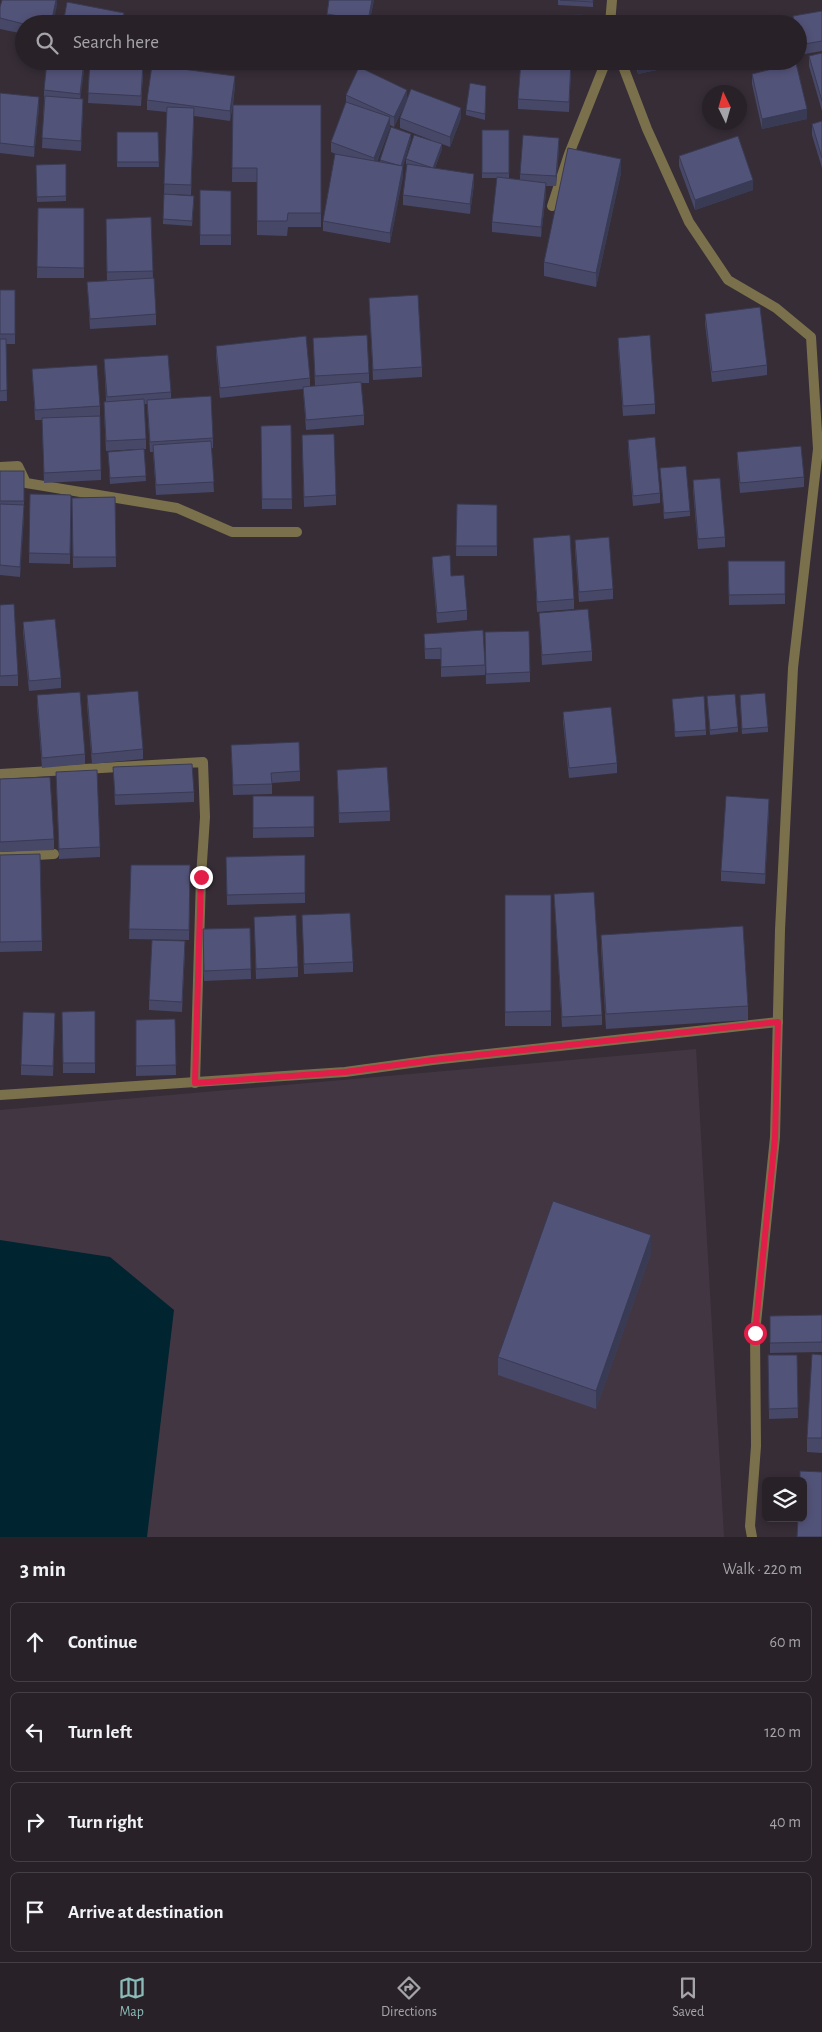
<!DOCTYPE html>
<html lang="en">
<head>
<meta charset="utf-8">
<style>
	body { margin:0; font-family:"Alegreya Sans",sans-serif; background:#302a30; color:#f1f3f6 }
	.controls { position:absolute; right:15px; bottom:15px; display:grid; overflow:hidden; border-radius:8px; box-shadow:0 2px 8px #0003 }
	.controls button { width:45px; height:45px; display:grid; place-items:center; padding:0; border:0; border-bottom:1px solid #443f45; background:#282228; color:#f1f3f6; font:25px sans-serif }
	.compass { position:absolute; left:702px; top:85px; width:45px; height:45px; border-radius:50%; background:#282228; box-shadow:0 2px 8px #0003; rotate:355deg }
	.stop { position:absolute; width:15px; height:15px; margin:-11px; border:4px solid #e11d48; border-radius:50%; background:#fff }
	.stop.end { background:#e11d48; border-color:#fff; box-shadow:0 1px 5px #0008 }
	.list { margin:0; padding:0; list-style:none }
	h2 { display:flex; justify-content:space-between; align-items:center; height:65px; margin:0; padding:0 20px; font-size:21px }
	h2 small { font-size:16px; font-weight:400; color:#a5a4a8 }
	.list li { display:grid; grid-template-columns:32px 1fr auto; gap:15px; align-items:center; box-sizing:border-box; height:80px; margin:0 10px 10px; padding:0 10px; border:1px solid #443f45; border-radius:8px }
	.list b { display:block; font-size:19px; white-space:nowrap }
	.list em { font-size:16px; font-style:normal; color:#a5a4a8 }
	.icon { flex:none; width:28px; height:28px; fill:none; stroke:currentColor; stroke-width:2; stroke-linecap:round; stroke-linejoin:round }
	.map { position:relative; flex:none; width:822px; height:1537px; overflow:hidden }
	.search { position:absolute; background:#282228; box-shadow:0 2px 8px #0003; left:15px; right:15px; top:15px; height:55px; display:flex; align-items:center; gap:12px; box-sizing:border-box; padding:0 18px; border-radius:28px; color:#a5a4a8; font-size:19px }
	.sheet { height:425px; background:#282228 }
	nav { display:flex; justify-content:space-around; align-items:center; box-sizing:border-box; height:70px; border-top:1px solid #443f45; background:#282228; font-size:14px; color:#a5a4a8 }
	nav a { display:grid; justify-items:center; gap:2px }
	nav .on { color:#8bbbb9 }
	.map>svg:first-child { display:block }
	.built { fill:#433643 }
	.water { fill:#002430 }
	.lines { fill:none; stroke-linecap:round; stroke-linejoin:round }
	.street { stroke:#7a704c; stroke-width:10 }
	.wall { fill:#474767 }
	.shaded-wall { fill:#393a54 }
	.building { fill:#525378; stroke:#393a54 }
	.route { stroke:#e11d48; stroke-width:6 }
</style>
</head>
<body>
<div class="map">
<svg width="822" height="1537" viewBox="0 0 822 1537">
	<rect width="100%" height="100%" fill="#362d36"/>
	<!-- built -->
	<polygon class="built" points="696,1049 724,1537 0,1537 0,1110"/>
	<!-- water -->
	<polygon class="water" points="0,1240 110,1257 174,1310 147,1537 0,1537"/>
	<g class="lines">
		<!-- street -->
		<g class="street">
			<polyline points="610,24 612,0"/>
			<polyline points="621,61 647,129 689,222 728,280 776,308 811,337 818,449 793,668 780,930 775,1137 755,1333 756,1446 750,1526 752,1537"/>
			<polyline points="552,206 569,154 606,61"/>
			<polyline points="0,467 18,466 26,483 177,508 232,532 297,532"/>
			<polyline points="0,774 203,762 205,817 201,877 195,1083"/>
			<polyline points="0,857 54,854"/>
			<polyline points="0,1095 345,1072 433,1060 778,1022"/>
		</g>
	</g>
	<!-- wall -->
	<g class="wall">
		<polygon points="57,0 57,6 24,24 24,34 0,29 0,7"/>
		<polygon points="374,0 369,24 327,24 327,14"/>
		<polygon points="558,0 593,0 593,7 558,5"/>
		<polygon points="822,11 822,51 799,55 798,50 798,24 793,24 793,16"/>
		<polygon points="822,53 822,111 809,66 809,56"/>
		<polygon points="90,61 117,61 116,62 143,74 141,106 88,103"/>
		<polygon points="635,61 698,61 638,74"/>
		<polygon points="84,69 80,99 83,109 81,151 42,148 44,100 44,90"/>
		<polygon points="571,70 569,112 518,109 518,99"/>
		<polygon points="752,74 807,119 762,129 752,84"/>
		<polygon points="235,86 233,105 321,105 321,227 288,227 287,236 257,235 257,182 232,182 233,105 230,121 194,116 191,195 164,194 167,112 147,110 147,100"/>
		<polygon points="486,86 485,120 466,115 466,110"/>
		<polygon points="0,93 39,107 34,157 0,153"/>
		<polygon points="346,95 407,100 461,118 450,147 442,144 442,149 435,168 474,184 470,214 403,205 403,195 407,164 406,164 406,159 431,140 400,128 400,118 407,100 394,127 390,125 390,127 377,162 380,162 380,160 411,139 403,166 403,176 390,243 323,231 323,221 338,155 331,152 331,142 346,102"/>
		<polygon points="822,121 822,168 812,135 812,124"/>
		<polygon points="482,130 509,130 509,178 504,178 520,180 520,174 559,148 556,186 546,186 546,193 541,237 492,232 492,222 497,178 482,178"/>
		<polygon points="117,132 158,132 159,167 117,167"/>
		<polygon points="679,156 753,190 695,210 679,166"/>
		<polygon points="66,164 66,201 37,202 36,165"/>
		<polygon points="621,173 596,287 544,276 544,262"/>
		<polygon points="200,190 231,191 231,245 200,245"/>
		<polygon points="194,201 192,226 163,224 163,219"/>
		<polygon points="38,208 84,208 84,278 37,278"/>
		<polygon points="151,217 153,278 156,314 156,325 90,329 87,282 107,281 106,229"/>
		<polygon points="0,290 15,290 15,344 6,344 7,401 0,401"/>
		<polygon points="369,298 422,367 422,377 373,380"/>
		<polygon points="705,314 767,365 767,375 712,382 705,324"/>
		<polygon points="313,338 369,373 369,383 361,383 364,415 364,425 306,430 303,389 220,398 216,356 216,346 310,378 310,386 315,386"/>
		<polygon points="618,338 655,404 655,414 623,416 618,348"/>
		<polygon points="104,359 171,392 171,399 213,438 213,448 211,448 214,492 156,495 153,452 150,452 147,404 144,404 146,439 146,449 144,449 146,481 110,484 108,452 139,449 106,451 104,412 104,402 106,401"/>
		<polygon points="32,369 100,406 100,416 86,417 101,470 101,480 44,483 42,420 35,420"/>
		<polygon points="291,425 292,509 262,509 261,426"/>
		<polygon points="628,440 660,493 660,503 633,506 628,450"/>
		<polygon points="302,445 336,495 336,505 304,507"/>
		<polygon points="737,452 804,477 804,487 740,493 737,462"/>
		<polygon points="660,468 690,511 690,516 664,519"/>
		<polygon points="0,471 24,471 24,516 20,577 0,575"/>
		<polygon points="693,480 725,537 725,547 698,549 693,490"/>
		<polygon points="30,494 71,495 70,564 29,563"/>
		<polygon points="115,497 116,567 73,568 72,498"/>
		<polygon points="457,504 497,505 497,556 456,556"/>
		<polygon points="533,538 574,599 574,609 537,612"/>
		<polygon points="575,540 613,589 613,599 579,602 575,550"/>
		<polygon points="432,557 451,576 467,610 467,620 437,623 432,567"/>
		<polygon points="728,561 785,561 785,604 729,605"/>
		<polygon points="0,605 18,675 18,686 0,686"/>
		<polygon points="539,613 592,651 592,661 542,665"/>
		<polygon points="23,622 61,678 61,688 29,691 23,632"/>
		<polygon points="485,632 530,672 530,682 486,684"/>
		<polygon points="424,634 485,665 485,675 441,677 441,659 425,659"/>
		<polygon points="37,695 85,754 85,764 42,768 37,706"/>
		<polygon points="87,695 143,749 143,759 92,764 87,705"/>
		<polygon points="707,696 738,727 738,732 710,735"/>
		<polygon points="672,699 706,730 706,735 675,737"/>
		<polygon points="740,700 768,727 768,732 742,734"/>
		<polygon points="563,712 617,763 617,773 569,778 563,722"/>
		<polygon points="231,745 300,771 300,781 272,783 272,794 233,795"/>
		<polygon points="113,767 194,792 194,802 115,805"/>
		<polygon points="337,770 390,811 390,821 339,823"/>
		<polygon points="56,772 100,847 100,857 59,859"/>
		<polygon points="0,779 54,839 54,850 0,852"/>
		<polygon points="253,796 314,796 314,837 253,838"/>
		<polygon points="769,809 765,884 721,881 721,871"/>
		<polygon points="0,855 42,941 42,951 0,952"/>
		<polygon points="305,855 305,903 227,905 226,857"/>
		<polygon points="131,865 190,865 189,940 129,939"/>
		<polygon points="554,894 602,1015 602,1025 562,1027"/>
		<rect x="505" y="895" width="46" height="131"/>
		<polygon points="302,915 353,962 353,972 304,974"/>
		<polygon points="254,917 298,967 298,977 256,979"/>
		<polygon points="250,928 251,979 204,981 203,929"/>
		<polygon points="601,935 748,1006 748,1020 606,1029 601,949"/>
		<polygon points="185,951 182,1012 149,1010 149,1000"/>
		<polygon points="95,1011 95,1073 63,1073 62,1012"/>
		<polygon points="175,1019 176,1075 136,1076 136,1020"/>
		<polygon points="55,1023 53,1076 21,1075 21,1065"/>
		<polygon points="651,1253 596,1409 498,1375 498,1357"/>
		<polygon points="822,1315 822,1352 770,1353 770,1316"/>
		<polygon points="768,1355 797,1355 798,1418 769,1419"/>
		<polygon points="822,1355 822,1453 807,1452 807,1438"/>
	</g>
	<!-- shaded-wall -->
	<g class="shaded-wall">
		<polygon points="56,0 57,0 57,6 53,24 51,24"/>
		<polygon points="372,0 374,0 369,24 368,24"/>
		<polygon points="84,61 84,69 80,104 80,94"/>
		<polygon points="571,61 571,70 569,112 569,102"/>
		<polygon points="650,61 698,61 638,74 638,64"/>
		<polygon points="235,76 235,86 230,121 230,111"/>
		<polygon points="407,90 407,100 394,127 394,117"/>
		<polygon points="39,97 39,107 34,157 34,147"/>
		<polygon points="83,99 83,109 81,151 81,141"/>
		<polygon points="194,108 194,118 191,195 191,185"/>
		<polygon points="461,108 461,118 450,147 450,137"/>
		<polygon points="807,109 807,119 762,129 762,119"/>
		<polygon points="390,117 390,127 374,168 374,158"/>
		<polygon points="411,134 411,139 401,172 401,167"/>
		<polygon points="559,138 559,148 556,186 556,176"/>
		<polygon points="442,144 442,149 433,173 433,168"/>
		<polygon points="621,159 621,173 596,287 596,273"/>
		<polygon points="403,166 403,176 390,243 390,233"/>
		<polygon points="474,174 474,184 470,214 470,204"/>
		<polygon points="753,180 753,190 695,210 695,200"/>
		<polygon points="546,183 546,193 541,237 541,227"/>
		<polygon points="24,505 24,516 20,577 20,567"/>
		<polygon points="769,799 769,809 765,884 765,874"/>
		<polygon points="651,1235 651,1253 596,1409 596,1391"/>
	</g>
	<!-- building -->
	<g class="building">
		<polygon points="2,0 56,0 51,24 24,24 0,18 0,7"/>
		<polygon points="329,0 372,0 368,21 327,14"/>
		<polygon points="560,0 593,0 593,2"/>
		<polygon points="67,2 124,13 122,24 63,24"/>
		<polygon points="822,11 822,41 799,45 798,40 798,24 795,24 793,16"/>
		<polygon points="582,15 583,24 545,24 545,16"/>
		<polygon points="713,17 714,24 682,24"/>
		<polygon points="822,53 822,101 809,56"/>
		<polygon points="47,61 84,61 80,94 44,90"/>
		<polygon points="90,61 143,64 141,96 88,93"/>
		<polygon points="521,61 571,61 569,102 518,99"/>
		<polygon points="637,61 650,61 638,64"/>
		<polygon points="796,63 807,109 762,119 752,74"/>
		<polygon points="152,65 235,76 230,111 147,100"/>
		<polygon points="359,67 407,90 394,117 346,95"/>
		<polygon points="470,83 486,86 485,114 466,110"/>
		<polygon points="411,89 461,108 450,137 400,118"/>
		<polygon points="0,93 39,97 34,147 0,143"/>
		<polygon points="45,96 83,99 81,141 42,138"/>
		<polygon points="346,102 390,117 374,158 331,142"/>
		<polygon points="233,105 321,105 321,213 288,213 287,221 257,221 257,168 232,168"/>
		<polygon points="167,107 194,108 191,185 164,184"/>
		<polygon points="822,121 822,158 812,124"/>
		<polygon points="391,127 411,134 401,166 380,160"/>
		<rect x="482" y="130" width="27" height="43"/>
		<polygon points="117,132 158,132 159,162 117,162"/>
		<polygon points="414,135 442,144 433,168 406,159"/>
		<polygon points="523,135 559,138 556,176 520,174"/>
		<polygon points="738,136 753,180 695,200 679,156"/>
		<polygon points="568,148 621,159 596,273 544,262"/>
		<polygon points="335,154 403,166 390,233 323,221"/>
		<polygon points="66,164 66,196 37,197 36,165"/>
		<polygon points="407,164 474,174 470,204 403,195"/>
		<polygon points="497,177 546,183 541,227 492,222"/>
		<polygon points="200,190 231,191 231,235 200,235"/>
		<polygon points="164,194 194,196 192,221 163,219"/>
		<polygon points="38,208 84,208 84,268 37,267"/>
		<polygon points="151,217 153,271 107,272 106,219"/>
		<polygon points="154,278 156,314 90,319 87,282"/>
		<rect x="0" y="290" width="15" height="44"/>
		<polygon points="418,295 422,367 373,370 369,298"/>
		<polygon points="760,307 767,365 712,372 705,314"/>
		<polygon points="367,335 369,373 315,376 313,338"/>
		<polygon points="650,335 655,404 623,406 618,338"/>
		<polygon points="306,336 310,378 220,388 216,346"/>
		<polygon points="0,339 6,339 7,390 0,391"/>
		<polygon points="168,355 171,392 107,397 104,359"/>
		<polygon points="97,365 100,406 35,410 32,369"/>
		<polygon points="361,382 364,415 306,420 303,387"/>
		<polygon points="211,396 213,438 150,442 147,400"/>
		<polygon points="144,399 146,439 106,441 104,402"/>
		<polygon points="100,416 101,470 44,473 42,418"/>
		<polygon points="291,425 292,499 262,499 261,426"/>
		<polygon points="334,434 336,495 304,497 302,435"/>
		<polygon points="655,437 660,493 633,496 628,440"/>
		<polygon points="211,441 214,482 156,485 153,445"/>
		<polygon points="801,446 804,477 740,483 737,452"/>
		<polygon points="144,449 146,476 110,478 108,452"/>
		<polygon points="686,466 690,511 664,513 660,468"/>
		<rect x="0" y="471" width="24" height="30"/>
		<polygon points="720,478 725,537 698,539 693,480"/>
		<polygon points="30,494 71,495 70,554 29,553"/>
		<polygon points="115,497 116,557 73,557 72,498"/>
		<polygon points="0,504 24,505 20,567 0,565"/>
		<polygon points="457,504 497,505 497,546 456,546"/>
		<polygon points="570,535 574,599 537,602 533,538"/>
		<polygon points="609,537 613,589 579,592 575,540"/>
		<polygon points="450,555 451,576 464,575 467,610 437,613 432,557"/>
		<polygon points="728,561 785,561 785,594 729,595"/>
		<polygon points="14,604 18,675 0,676 0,605"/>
		<polygon points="588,609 592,651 542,655 539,613"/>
		<polygon points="55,619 61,678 29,681 23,622"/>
		<polygon points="483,630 485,665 441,667 441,648 425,649 424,634"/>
		<polygon points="529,631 530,672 486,674 485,632"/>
		<polygon points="138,691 143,749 92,754 87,695"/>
		<polygon points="80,692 85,754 42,758 37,695"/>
		<polygon points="765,693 768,727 742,729 740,695"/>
		<polygon points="735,694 738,727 710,730 707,696"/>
		<polygon points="704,696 706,730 675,732 672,699"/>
		<polygon points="611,707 617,763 569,768 563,712"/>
		<polygon points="299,742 300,771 271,773 272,784 233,785 231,745"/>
		<polygon points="192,764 194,792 115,795 113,767"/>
		<polygon points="387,767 390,811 339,813 337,770"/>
		<polygon points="97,770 100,847 59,849 56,772"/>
		<polygon points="50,777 54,839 0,842 0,779"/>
		<polygon points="253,796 314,796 314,827 253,828"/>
		<polygon points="726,796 769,799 765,874 721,871"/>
		<polygon points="40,854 42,941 0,942 0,855"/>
		<polygon points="305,855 305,893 227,895 226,857"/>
		<polygon points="131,865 190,865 189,930 129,929"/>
		<polygon points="594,892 602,1015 562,1017 554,894"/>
		<polygon points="505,895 551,895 551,1011 505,1012"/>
		<polygon points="350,913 353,962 304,964 302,915"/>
		<polygon points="296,915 298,967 256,969 254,917"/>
		<polygon points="743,926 748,1006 606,1014 601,935"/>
		<polygon points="250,928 251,969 204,971 203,929"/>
		<polygon points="152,940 185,941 182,1002 149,1000"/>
		<polygon points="95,1011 95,1063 63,1063 62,1012"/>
		<polygon points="23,1012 55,1013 53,1066 21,1065"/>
		<polygon points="175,1019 176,1065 136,1066 136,1020"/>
		<polygon points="553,1201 651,1235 596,1391 498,1357"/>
		<polygon points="822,1315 822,1342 770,1343 770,1316"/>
		<polygon points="812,1354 822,1355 822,1438 807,1438"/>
		<polygon points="768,1355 797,1355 798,1408 769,1409"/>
		<polygon points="800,1471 822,1472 822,1537 797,1537 798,1518 803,1518 803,1481 800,1481"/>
	</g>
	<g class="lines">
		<!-- route -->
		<polyline class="route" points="201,877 195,1083 345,1072 433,1060 778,1022 775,1138 755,1333"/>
	</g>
</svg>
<div class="controls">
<button><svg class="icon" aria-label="layers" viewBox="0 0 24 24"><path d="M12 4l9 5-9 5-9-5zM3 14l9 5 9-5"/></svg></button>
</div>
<svg class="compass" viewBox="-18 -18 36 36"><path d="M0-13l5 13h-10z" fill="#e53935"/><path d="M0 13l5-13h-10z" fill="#a5a4a8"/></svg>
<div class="stop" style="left:755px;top:1333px"></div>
<div class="stop end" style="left:201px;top:877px"></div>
<div class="search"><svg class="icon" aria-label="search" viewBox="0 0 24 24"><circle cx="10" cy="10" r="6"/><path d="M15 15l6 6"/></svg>Search here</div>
</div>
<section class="sheet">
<h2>3 min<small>Walk · 220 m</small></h2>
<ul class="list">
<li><svg class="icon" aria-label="ahead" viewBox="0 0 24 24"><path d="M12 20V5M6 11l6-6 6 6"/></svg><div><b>Continue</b></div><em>60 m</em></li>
<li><svg class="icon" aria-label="left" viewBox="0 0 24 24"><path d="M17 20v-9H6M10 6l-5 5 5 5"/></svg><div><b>Turn left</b></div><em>120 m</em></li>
<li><svg class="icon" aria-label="right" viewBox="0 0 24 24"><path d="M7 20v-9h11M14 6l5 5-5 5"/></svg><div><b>Turn right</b></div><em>40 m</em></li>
<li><svg class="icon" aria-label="arrive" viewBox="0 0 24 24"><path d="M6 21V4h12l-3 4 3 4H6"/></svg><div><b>Arrive at destination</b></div></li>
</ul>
</section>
<nav>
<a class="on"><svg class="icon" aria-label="map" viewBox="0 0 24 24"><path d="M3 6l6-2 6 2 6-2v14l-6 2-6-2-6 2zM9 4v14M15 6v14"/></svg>Map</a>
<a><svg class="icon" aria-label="directions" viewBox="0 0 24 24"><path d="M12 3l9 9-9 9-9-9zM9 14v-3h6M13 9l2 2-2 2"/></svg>Directions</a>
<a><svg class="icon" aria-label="saved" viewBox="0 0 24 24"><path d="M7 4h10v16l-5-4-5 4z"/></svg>Saved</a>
</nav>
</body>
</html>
